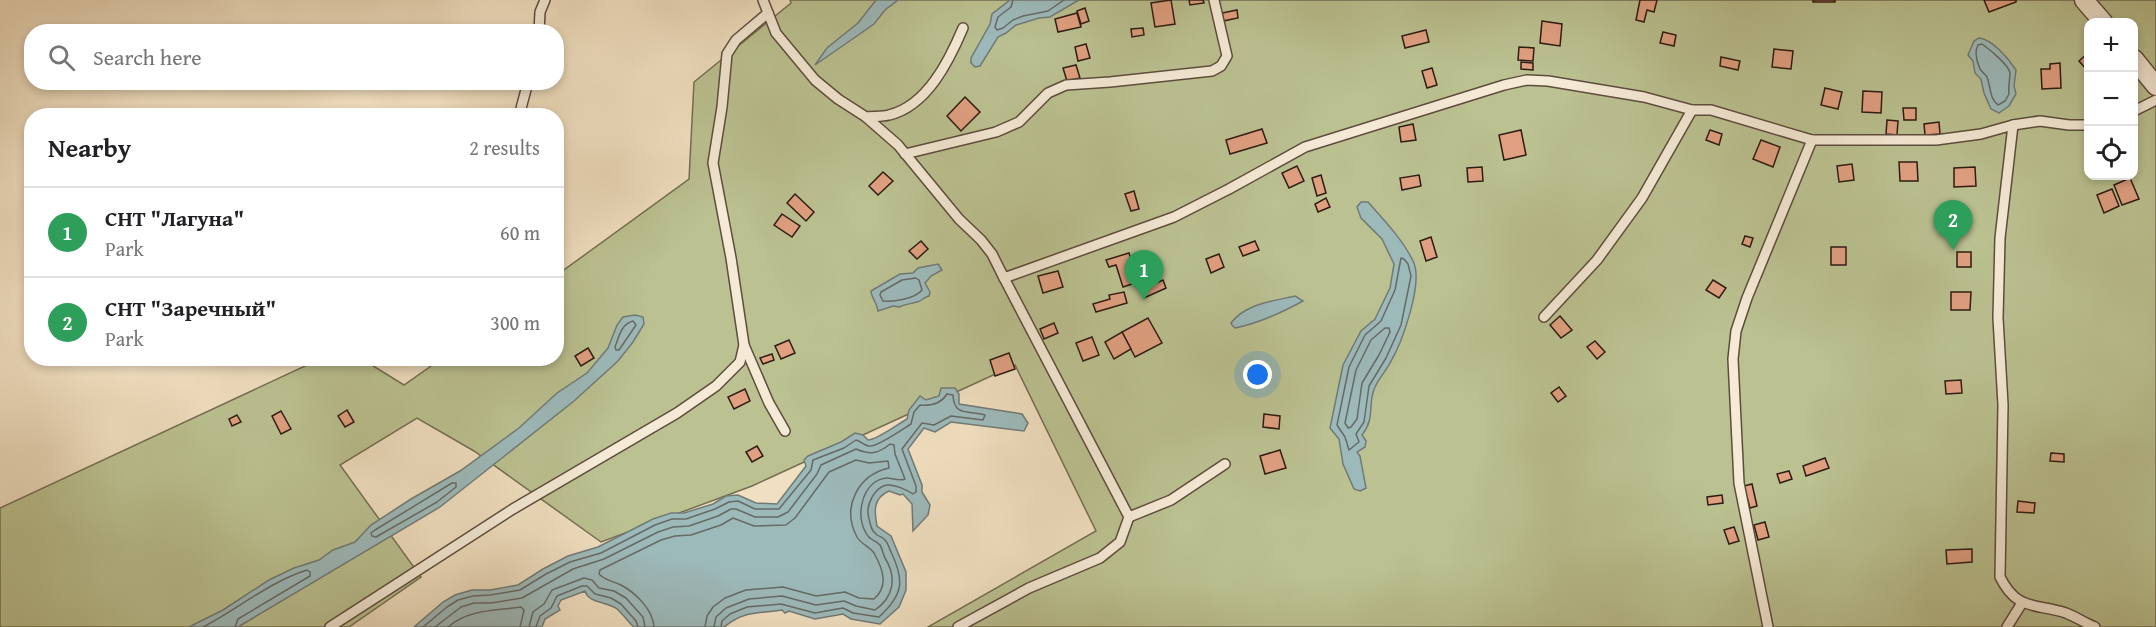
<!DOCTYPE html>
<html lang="en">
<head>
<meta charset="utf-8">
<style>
	body { margin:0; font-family:"Gentium Book Plus",serif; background:#f6f6f6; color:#202124 }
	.controls { position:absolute; right:18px; top:18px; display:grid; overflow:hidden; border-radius:12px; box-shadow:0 3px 9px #0003 }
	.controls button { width:54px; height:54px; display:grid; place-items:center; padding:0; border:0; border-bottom:2px solid #e0e0e0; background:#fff; color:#202124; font:30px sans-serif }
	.you { position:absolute; left:1258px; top:375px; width:21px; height:21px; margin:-15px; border:4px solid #fff; border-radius:50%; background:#1a73e8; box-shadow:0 0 0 9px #1a73e833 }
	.badge { display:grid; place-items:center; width:39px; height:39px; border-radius:50%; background:#8f2418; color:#fff; font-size:20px; font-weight:700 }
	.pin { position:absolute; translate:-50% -50px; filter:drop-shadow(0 2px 3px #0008) }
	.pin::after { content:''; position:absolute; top:32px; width:21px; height:18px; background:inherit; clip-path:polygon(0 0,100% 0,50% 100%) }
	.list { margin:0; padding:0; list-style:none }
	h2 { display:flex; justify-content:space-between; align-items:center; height:78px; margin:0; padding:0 24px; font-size:26px }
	h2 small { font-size:20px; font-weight:400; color:#757577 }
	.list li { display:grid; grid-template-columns:39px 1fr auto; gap:18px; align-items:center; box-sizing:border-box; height:90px; padding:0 24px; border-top:2px solid #e0e0e0 }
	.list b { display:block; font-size:22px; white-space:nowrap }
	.list p { margin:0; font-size:20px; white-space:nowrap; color:#757577 }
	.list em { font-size:20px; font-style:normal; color:#757577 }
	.icon { flex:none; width:33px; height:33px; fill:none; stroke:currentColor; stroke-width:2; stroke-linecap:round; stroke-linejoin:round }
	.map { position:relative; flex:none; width:2156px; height:627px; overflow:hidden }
	.search { position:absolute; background:#fff; box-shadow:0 3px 9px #0003; left:24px; top:24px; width:540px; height:66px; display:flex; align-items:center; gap:15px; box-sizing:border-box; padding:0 21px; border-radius:24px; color:#757577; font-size:22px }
	.panel { position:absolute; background:#fff; box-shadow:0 3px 9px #0003; left:24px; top:108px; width:540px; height:258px; border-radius:24px }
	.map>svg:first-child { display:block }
	.green { fill:#bbc191; stroke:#746e51; stroke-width:1.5; fill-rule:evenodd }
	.water { fill:#9dbabb; stroke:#717a77; stroke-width:1.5 }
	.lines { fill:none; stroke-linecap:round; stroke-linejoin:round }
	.shore { stroke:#666a66; stroke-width:1.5 }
	.building { fill:#e0a081; stroke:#2e1b11; stroke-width:1.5 }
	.lane-casing { stroke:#5e4c3d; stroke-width:12 }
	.street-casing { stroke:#5e4c3d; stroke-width:21 }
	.lane { stroke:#f5ead6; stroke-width:9 }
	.street { stroke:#f5ead6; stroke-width:18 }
</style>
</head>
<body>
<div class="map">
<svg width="2156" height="627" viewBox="0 0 2156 627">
	<rect width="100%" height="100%" fill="#f0dfc0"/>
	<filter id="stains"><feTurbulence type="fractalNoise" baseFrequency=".00333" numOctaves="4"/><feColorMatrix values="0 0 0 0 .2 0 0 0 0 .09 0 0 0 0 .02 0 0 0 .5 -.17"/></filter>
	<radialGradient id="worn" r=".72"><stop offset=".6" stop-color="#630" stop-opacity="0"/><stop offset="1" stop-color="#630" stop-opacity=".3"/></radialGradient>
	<!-- green -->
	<path class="green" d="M790 0H2156V627H928L1096 531 1015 365 752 486 601 542 474 451 417 418 340 465 421 577 349 627H0V508L320 359H362L404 385 441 359 556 358 557 275 689 179 694 82 791 3ZM2088 22H2134V176H2088Z"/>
	<!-- water -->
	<g class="water">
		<polygon points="876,0 898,0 885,10 874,24 815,65 827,48 858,23"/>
		<polygon points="1010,0 1079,0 1050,17 1039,18 1016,25 1006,33 998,37 980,66 975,67 971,63 971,58 990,24 992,14"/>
		<path d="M1979 38C1992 39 2009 59 2016 70L2014 86 2016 94 2009 106 1999 113 1991 109 1984 93 1981 79 1975 73 1973 61 1968 55 1974 41Z"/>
		<path d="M1361 202H1368C1384 220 1403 240 1413 261 1424 282 1402 343 1390 363 1386 371 1379 378 1375 387 1367 404 1376 417 1362 435L1366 441 1365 447 1357 452 1360 456 1366 488 1360 491 1354 489 1343 464 1339 439 1330 428 1343 365 1361 331 1375 319 1390 288 1394 264 1382 239 1361 218 1357 207Z"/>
		<path d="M938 264 942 270 931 276 925 283 930 292 929 296C924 297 922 301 917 302 910 304 906 304 899 307L893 306 878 311C877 303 871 297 871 291L900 274 913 273 918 268Z"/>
		<path d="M1295 296 1303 301C1281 313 1260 323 1235 328L1232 325 1231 323C1245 304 1273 301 1295 296Z"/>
		<polygon points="635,315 643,317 644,324 633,342 618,361 574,401 440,507 238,627 189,627 223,610 269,580 294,568 319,560 333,550 355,542 371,525 411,499 460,471 519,428 557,393 587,373 608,348 617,325 623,317"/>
		<path d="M941 388H955L959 394V404L1022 414 1028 423 1024 431 951 422 935 432 924 428 908 449 922 485V492L930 505 928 515 913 531 912 504 903 494 900 495 889 491C873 498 874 511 877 526L891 536 906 572V590L899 607 880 624 851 619 843 614 815 619 789 611 785 613 782 610C758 614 745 610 724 627H634C628 622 623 614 617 609 607 601 589 604 585 591L561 600 558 606 560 610 545 619 542 627H414L443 602 455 595 472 590H490L518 585 543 569 568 556 598 547 653 519 671 513H684L713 504 726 496 738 495 756 503 777 504 806 466 804 460 808 456 841 442 855 433 863 435 868 440C877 440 898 424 907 419L909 410 920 396 926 400 939 396Z"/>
	</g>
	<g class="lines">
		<!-- shore -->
		<g class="shore">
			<polyline points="1013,0 1011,7 998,17 995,27 997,30 1003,28 1013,20 1023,16 1048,11 1064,0"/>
			<path d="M1982 44C1989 49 2009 65 2010 73 2010 80 2008 87 2009 94L2005 101 1998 105C1989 98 1991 87 1987 77 1985 74 1982 72 1980 69 1977 62 1974 52 1978 45Z"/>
			<polygon points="1401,258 1404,259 1408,264 1411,276 1401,325 1386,358 1369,386 1364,422 1356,434 1359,442 1349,450 1345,437 1337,425 1349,367 1365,335 1381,321 1395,290"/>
			<path d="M916 278 919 280 922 290C915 299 893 302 883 301L880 295 881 292 902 280Z"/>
			<path d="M633 321 636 325 619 350H616L615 347C619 337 621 324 633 321Z"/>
			<polygon points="1385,328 1389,328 1390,332 1379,355 1362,383 1357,419 1351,427 1348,428 1345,423 1356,370 1371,340"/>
			<polygon points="452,483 456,483 456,487 437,502 376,537 372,536 371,533 375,530"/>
			<path d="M203 627C238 609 269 582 307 570L310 572V576L238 619 235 627"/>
			<path d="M423 627 447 607 458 600 473 596 490 595 520 590 546 574 570 562 601 553 655 525 672 519H686L715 509 729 502 738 501 755 509H779L811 470 813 460 844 448 856 440C861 441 863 445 869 446 876 448 903 429 911 424L914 412 920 405C931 406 941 404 947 394L953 395C954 417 968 410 985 415L983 420 951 416 934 425 922 423 902 449 916 486V492L913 494C907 490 894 484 887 485 875 487 867 503 868 514 870 522 870 530 877 535 880 537 883 537 885 540 888 543 889 548 891 552 905 581 903 595 879 617L853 613 843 608 815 613 781 604 747 607 730 614 722 621 721 627"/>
			<path d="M435 627 461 607 474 603H491L522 598 573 569 604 559 658 532 673 527 689 526 718 516 731 509H736L755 517H778L788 512 817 474 821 465 856 449C870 455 878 454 890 444L894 445 895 454 905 479C895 483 888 473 875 482 860 493 857 518 866 533 869 540 875 540 880 545 882 548 883 554 885 558 897 577 894 597 875 610L856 606 844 601 816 605 782 596 749 599 726 608 716 617 714 627"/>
			<path d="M448 627C469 609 495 611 521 607L524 610 520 627"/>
			<polyline points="529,627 533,612 544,604 552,590 584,578 592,580 599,588 614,591 626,598 643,617 645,627"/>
			<polyline points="536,627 540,616 551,608 557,596 582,586 587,586 595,594 611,598 621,604 636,621 638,627"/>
			<path d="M654 627C653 610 636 593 621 585 613 581 606 581 599 574L600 570 661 540 675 536 691 535 721 525 733 518 754 526 786 525 795 518 829 472 856 460 869 463 888 461 889 468C858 475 841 507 857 537 861 544 870 547 874 553 883 569 889 586 874 599L859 598 845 592 816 596 783 587 746 590 725 598 713 607 707 616 705 627"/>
		</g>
	</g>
	<!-- building -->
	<g class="building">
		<polygon points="1171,0 1175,24 1155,27 1151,3"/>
		<polygon points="1189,0 1203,0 1204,3 1190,5"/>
		<polygon points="1640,0 1657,0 1654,12 1647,10 1644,22 1636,20"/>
		<rect x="1813" y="0" width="22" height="2"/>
		<polygon points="1984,0 2016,0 2016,2 1989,12"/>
		<polygon points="1085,8 1089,21 1081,24 1077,11"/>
		<polygon points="1237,10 1238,18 1223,21 1222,13"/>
		<polygon points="1077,13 1081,27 1058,32 1055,19"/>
		<polygon points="1542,21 1562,24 1560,46 1540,43"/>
		<polygon points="1143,28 1144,35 1132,37 1131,29"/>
		<polygon points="1426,30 1429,42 1405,48 1402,36"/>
		<polygon points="1663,32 1676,35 1674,46 1660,43"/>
		<polygon points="1086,44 1090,58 1078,61 1075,47"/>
		<polygon points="1519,47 1534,48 1533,61 1518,60"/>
		<polygon points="1774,49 1793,51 1791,69 1772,67"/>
		<polygon points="2088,53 2088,67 2086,69 2079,61"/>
		<polygon points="1721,57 1740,61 1738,70 1720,66"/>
		<polygon points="1521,62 1533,63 1533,70 1521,69"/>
		<polygon points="2060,63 2061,88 2042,89 2041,69 2050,69 2050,64"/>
		<polygon points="1076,65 1080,78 1067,81 1063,68"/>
		<polygon points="1432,68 1437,85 1427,88 1422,71"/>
		<polygon points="1825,88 1842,92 1838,109 1821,105"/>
		<polygon points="1863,91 1882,92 1881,113 1862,112"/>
		<polygon points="965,97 980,112 961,131 947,116"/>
		<polygon points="1903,108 1916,108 1916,120 1904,120"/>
		<polygon points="1887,120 1898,121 1897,135 1886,134"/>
		<polygon points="1939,122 1940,134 1925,135 1924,124"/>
		<polygon points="1413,124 1416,140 1401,142 1399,127"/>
		<polygon points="1262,129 1267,143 1230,154 1226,140"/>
		<polygon points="1521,130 1526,155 1504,160 1499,135"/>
		<polygon points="1710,130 1722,134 1719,145 1706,140"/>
		<polygon points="1761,140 1780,147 1773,167 1753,159"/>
		<polygon points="1899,162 1917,162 1918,181 1900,181"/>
		<polygon points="1852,164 1854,180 1839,182 1837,166"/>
		<polygon points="1297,166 1304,181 1289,188 1282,173"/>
		<polygon points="1482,167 1483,181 1468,182 1467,168"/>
		<polygon points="1975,167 1976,186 1954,187 1954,168"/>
		<polygon points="883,172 893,181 878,195 869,186"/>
		<polygon points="1321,175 1326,193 1317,196 1312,178"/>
		<polygon points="1419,175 1421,186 1402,190 1400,178"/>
		<polygon points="2130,178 2139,199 2122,205 2114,185"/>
		<polygon points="2112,189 2119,206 2104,213 2097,195"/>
		<polygon points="1134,191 1139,209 1131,211 1125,194"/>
		<polygon points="795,194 814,212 806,221 787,203"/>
		<polygon points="1326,198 1330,207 1318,212 1315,204"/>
		<polygon points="782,214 800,226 792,237 774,225"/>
		<polygon points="1745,236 1753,238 1750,247 1742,244"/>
		<polygon points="1431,237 1437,257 1426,261 1420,241"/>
		<polygon points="921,241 928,249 917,259 909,251"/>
		<polygon points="1255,241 1259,250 1243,256 1239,247"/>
		<rect x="1831" y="247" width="15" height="18"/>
		<rect x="1957" y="252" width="14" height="15"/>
		<polygon points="1129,253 1138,282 1123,287 1116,265 1109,267 1106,260"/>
		<polygon points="1219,254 1224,267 1211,273 1206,259"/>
		<polygon points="1058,271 1063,287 1043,293 1038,276"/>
		<polygon points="1163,280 1166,288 1144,298 1141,290"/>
		<polygon points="1713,280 1726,288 1719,298 1706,290"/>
		<polygon points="1124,292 1127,303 1096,312 1093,304 1110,299 1109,295"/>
		<polygon points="1951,292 1971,292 1970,310 1951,310"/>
		<polygon points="1560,316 1572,330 1561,338 1550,325"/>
		<polygon points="1148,318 1162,343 1135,357 1122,332"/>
		<polygon points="1054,323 1058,333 1044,339 1040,329"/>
		<polygon points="1122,332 1131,349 1114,359 1105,342"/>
		<polygon points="1092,337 1099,355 1083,361 1076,343"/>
		<polygon points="789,340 795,353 781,359 775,346"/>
		<polygon points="1595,341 1605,352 1597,359 1587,347"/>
		<polygon points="588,348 594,358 581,366 575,356"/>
		<polygon points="1009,353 1015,369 995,376 990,360"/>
		<polygon points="772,354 774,360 763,364 760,358"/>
		<polygon points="1961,380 1962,393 1946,394 1945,381"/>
		<polygon points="1559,387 1566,396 1558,402 1551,393"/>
		<polygon points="745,389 750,401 734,409 728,397"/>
		<polygon points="347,410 354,422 345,427 338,416"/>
		<polygon points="281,411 291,429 281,434 272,416"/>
		<polygon points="1264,414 1280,416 1279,429 1263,427"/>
		<polygon points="237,415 241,422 232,426 229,419"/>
		<polygon points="757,446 763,456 752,462 746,452"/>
		<polygon points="1280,450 1286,468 1265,474 1260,456"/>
		<polygon points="2051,453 2064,454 2064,462 2050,461"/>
		<polygon points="1825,458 1829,468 1806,476 1803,466"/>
		<polygon points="1789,471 1792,479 1780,483 1777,474"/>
		<polygon points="1752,484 1757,506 1750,508 1744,486"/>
		<polygon points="1722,495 1723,503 1708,505 1707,497"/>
		<polygon points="2018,501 2035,503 2034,513 2017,512"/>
		<polygon points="1765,522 1769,537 1758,540 1754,525"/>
		<polygon points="1734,527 1739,541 1729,544 1724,530"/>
		<polygon points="1972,549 1972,562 1947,564 1946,550"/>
	</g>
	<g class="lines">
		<!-- lane casing -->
		<g class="lane-casing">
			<g id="lane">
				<polyline points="763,0 776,33 815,80 838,99 866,117 898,145 959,219 981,240 992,254 1004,278 1174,217 1229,189 1305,147 1504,85 1527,80 1548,81 1644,97 1692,110 1711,110 1812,140 1936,140 1981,134 2013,125 2040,121 2069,125 2088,125"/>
				<polyline points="539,32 540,12 545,0"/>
				<polyline points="2134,111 2156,100"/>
				<polyline points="519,116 528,82"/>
				<path d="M866 117C873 116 882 117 889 115 927 106 949 61 963 28"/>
				<path d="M2013 125 2000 238 1998 318 2003 405 2000 577C2017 611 2034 603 2066 613 2076 617 2085 623 2095 627"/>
				<polyline points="905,154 996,132 1019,122 1048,93 1066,85 1110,82 1212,71 1221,66 1227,56 1214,0"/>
				<polyline points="1544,317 1597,260 1642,198 1692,110"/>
				<polyline points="744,345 769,403 785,431"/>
				<polyline points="1129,517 1171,500 1225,464"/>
				<polyline points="330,627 513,509 677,413 716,386 740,362 744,345 731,258 713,163 722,107 727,54 736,40 768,13"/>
				<polyline points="958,627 1029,588 1100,558 1120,542 1129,517 1004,278"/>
				<polyline points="1768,627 1739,483 1733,359 1736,331 1747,298 1812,140"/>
				<polyline points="2007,627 2022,603"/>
			</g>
		</g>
		<!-- street casing -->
		<g class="street-casing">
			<g id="street">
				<polyline points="2084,0 2103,22"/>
				<polyline points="2134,59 2156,86"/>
			</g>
		</g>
		<!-- lane -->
		<use href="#lane" class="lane"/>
		<!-- street -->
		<use href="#street" class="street"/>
	</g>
	<rect width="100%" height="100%" filter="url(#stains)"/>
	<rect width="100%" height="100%" fill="url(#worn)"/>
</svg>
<div class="controls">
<button>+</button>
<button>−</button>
<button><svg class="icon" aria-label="locate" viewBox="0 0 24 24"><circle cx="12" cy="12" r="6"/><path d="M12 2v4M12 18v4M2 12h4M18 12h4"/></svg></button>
</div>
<div class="you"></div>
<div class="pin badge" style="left:1144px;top:300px;background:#2e9e5b">1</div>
<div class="pin badge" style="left:1953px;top:250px;background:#2e9e5b">2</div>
<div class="search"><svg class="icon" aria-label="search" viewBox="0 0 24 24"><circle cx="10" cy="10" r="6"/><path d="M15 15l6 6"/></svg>Search here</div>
<section class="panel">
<h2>Nearby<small>2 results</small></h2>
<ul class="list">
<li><span class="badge" style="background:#2e9e5b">1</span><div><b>СНТ &quot;Лагуна&quot;</b><p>Park</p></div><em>60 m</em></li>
<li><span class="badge" style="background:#2e9e5b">2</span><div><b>СНТ &quot;Заречный&quot;</b><p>Park</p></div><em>300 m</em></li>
</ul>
</section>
</div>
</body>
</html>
